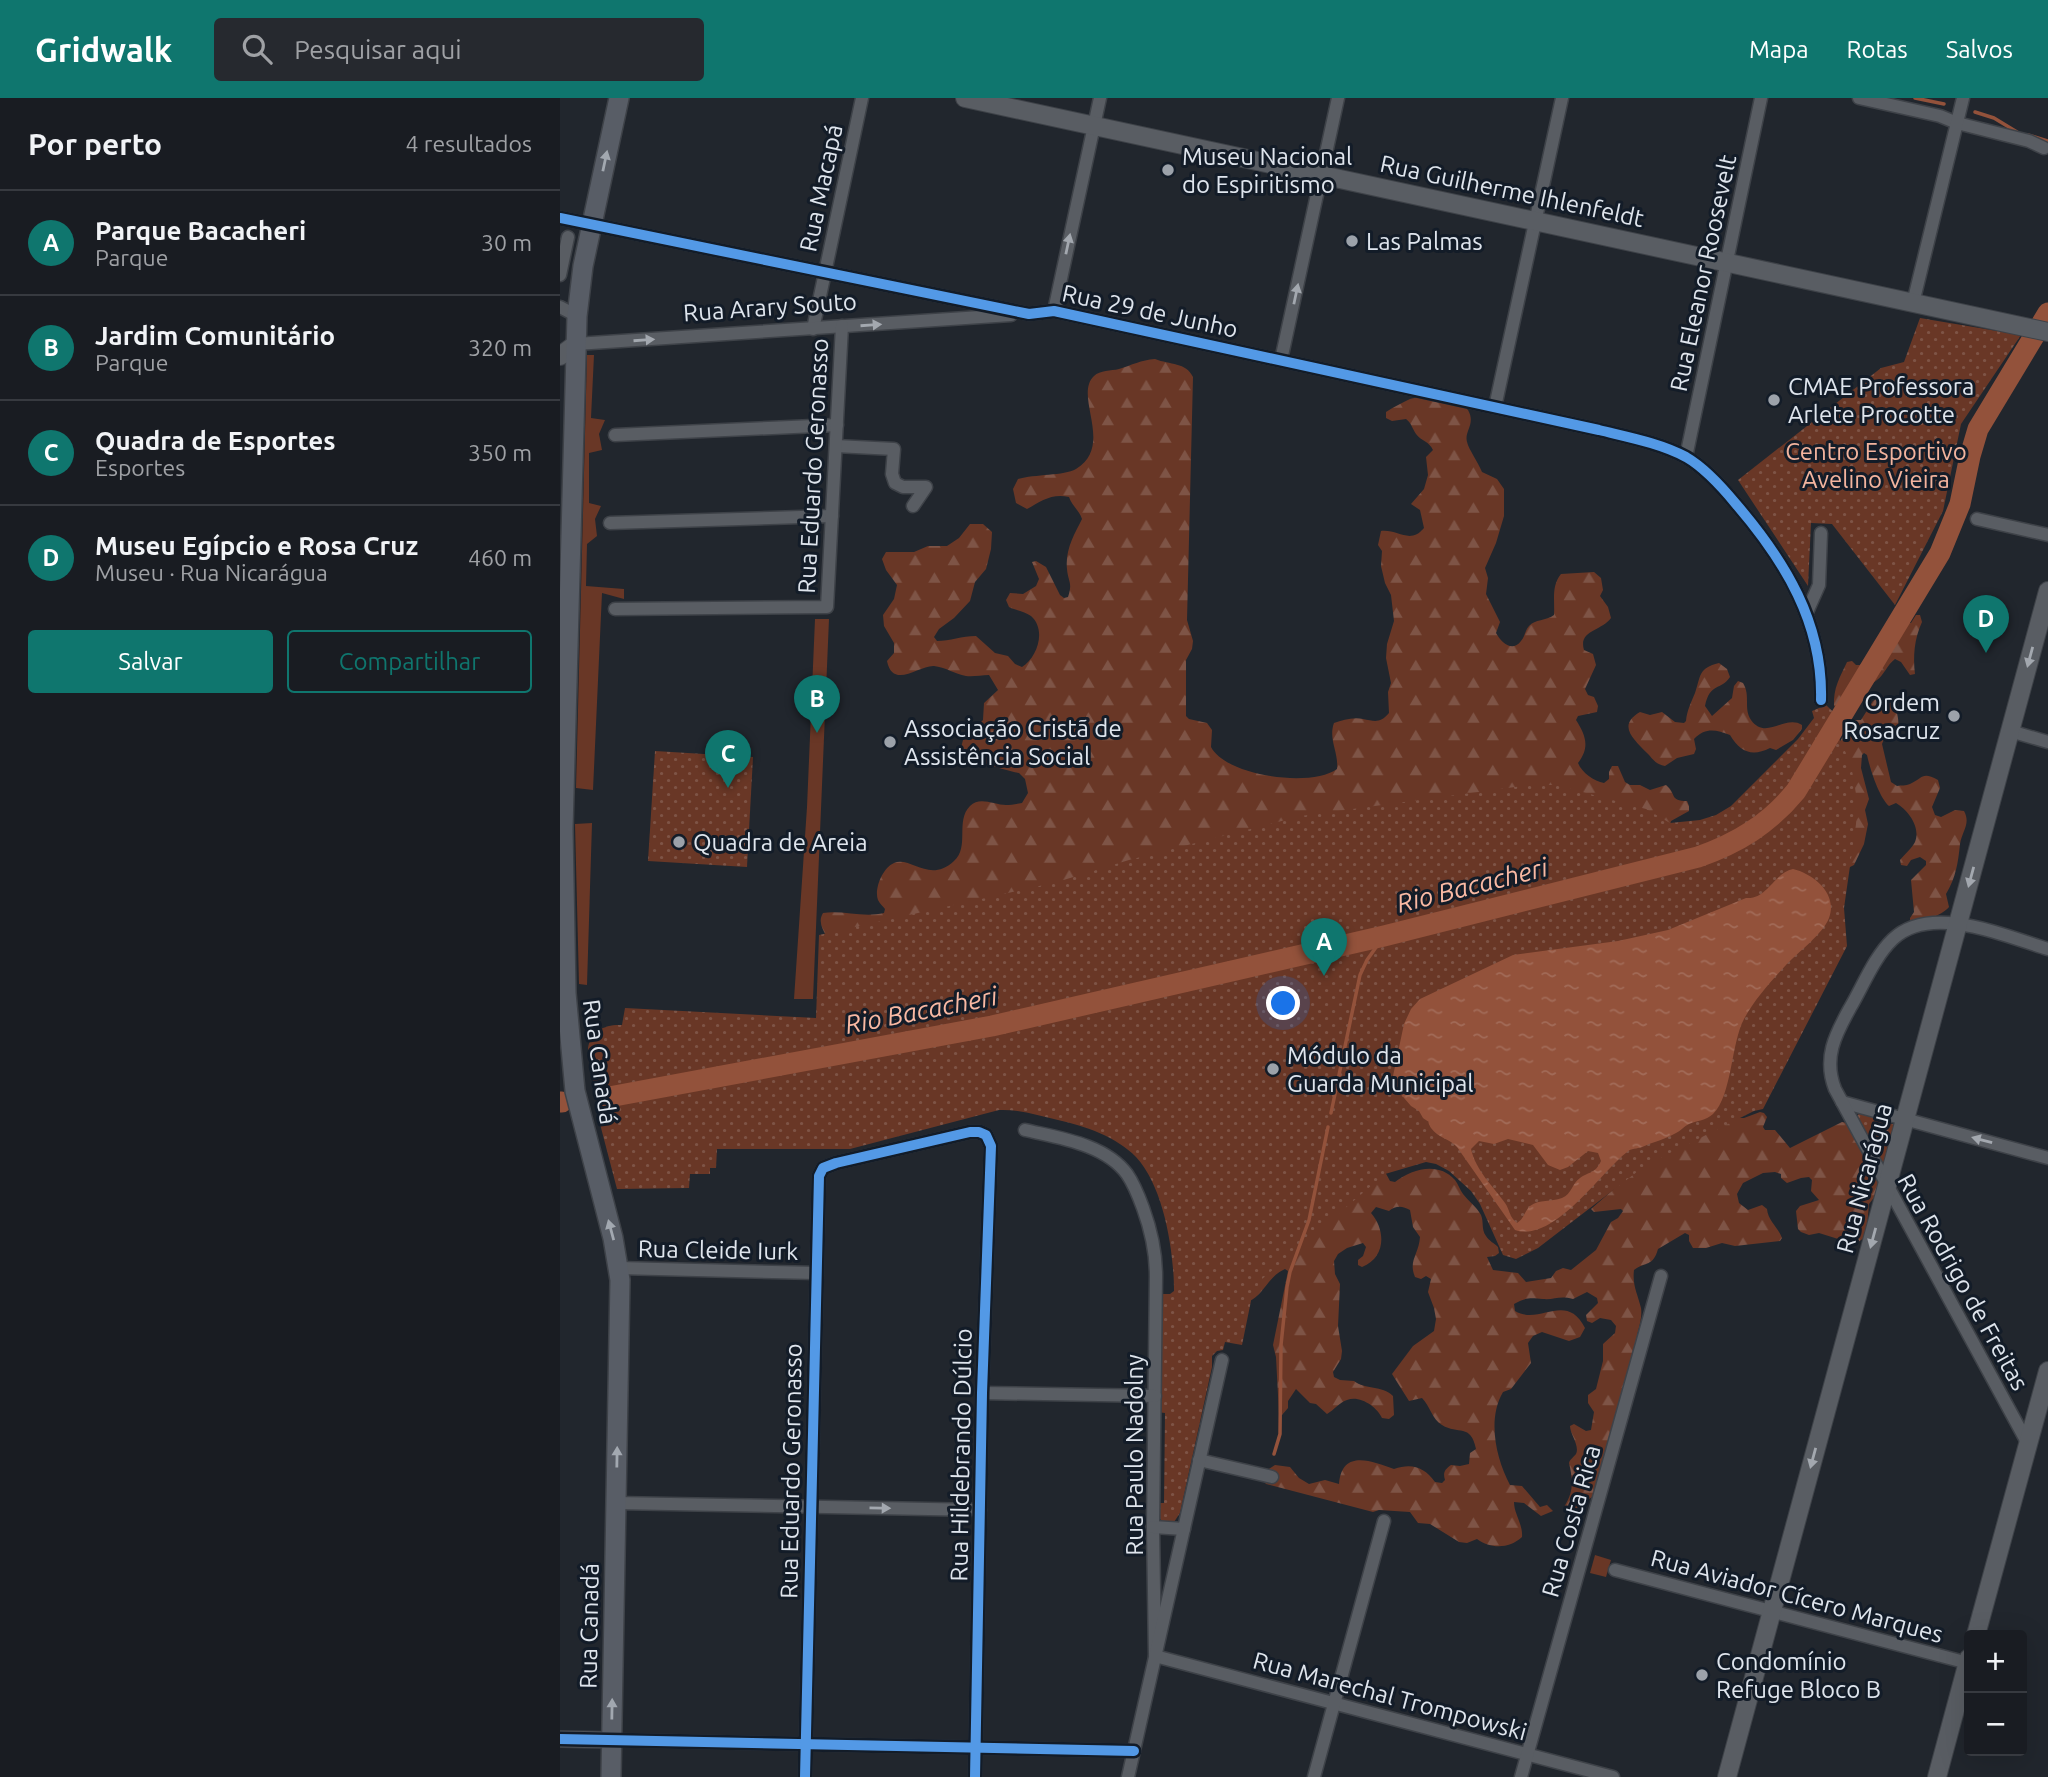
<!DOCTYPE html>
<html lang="pt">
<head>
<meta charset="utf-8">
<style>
	body { margin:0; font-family:Ubuntu,sans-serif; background:#26292f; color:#f1f3f6 }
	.controls { position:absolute; right:21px; bottom:21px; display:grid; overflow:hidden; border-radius:7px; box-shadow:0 7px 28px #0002 }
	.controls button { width:63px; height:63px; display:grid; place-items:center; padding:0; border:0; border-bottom:2px solid #373a40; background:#191c22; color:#f1f3f6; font:35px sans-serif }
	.you { position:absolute; left:724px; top:906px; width:24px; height:24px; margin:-18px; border:5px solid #fff; border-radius:50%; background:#1a73e8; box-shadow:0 0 0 10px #1a73e833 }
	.badge { display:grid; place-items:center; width:46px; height:46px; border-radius:50%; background:#0f766e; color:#fff; font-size:23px; font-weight:700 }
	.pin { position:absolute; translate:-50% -58px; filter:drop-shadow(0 2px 4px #0008) }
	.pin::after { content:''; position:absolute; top:37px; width:24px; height:21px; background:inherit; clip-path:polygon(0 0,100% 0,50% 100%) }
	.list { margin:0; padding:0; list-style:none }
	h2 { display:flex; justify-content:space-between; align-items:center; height:91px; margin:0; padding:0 28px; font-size:30px }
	h2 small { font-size:23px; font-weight:400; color:#9fa1a5 }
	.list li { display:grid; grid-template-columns:46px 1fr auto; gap:21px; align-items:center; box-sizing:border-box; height:105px; padding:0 28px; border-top:2px solid #373a40 }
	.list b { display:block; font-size:26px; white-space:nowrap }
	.list p { margin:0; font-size:23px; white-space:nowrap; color:#9fa1a5 }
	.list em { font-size:23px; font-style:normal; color:#9fa1a5 }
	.actions { display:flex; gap:14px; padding:21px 28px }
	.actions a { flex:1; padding:16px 0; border:2px solid #0f766e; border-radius:7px; text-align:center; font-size:24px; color:#0f766e }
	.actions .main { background:#0f766e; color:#fff }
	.icon { flex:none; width:38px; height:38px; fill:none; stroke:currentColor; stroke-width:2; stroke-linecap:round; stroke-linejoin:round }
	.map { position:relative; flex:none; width:1488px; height:1679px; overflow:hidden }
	header { display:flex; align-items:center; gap:42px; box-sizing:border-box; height:98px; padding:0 35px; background:#0f766e; color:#fff }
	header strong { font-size:33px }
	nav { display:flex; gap:38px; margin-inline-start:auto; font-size:24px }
	.search { width:490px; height:63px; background:#26292f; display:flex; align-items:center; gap:18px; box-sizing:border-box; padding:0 24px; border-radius:7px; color:#9fa1a5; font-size:26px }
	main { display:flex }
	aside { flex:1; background:#191c22 }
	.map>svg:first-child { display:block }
	.green { fill:#693726 }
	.forest { fill:url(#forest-firs) }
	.park { fill:url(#park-dots) }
	.water { fill:url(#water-ripples); fill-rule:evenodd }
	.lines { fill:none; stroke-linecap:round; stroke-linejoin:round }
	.stream { stroke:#93523b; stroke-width:3.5 }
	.river { stroke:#93523b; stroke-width:21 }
	.minor-casing { stroke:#3e4248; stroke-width:15 }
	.tertiary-casing { stroke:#3e4248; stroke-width:18 }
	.secondary-casing { stroke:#3e4248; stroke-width:20 }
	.primary-casing { stroke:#3e4248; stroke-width:22 }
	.minor { stroke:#595d63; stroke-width:12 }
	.tertiary { stroke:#595d63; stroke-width:16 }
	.secondary { stroke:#595d63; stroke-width:18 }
	.primary { stroke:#585d66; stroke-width:19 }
	.cycleway-casing { stroke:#131c28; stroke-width:15 }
	.cycleway { stroke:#5399e6; stroke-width:10 }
	.oneway { fill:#a2a8b0 }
	.oneway2 { fill:#a3a8af }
	.poi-dot { fill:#9ca2aa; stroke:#131c28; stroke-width:2.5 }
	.labels { text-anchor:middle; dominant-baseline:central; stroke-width:6; stroke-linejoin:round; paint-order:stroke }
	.poi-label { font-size:24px; fill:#dfe5ed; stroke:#131c28; text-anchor:start }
	.street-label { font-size:24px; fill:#dfe5ed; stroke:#131c28 }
	.park-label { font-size:24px; fill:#f3b49e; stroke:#131c28 }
	.water-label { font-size:26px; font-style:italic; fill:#f9b9a3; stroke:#131c28 }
</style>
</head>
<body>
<header>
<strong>Gridwalk</strong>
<div class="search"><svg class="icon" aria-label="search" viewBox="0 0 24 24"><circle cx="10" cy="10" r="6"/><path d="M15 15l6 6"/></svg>Pesquisar aqui</div>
<nav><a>Mapa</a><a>Rotas</a><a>Salvos</a></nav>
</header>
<main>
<aside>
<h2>Por perto<small>4 resultados</small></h2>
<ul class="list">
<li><span class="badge">A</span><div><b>Parque Bacacheri</b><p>Parque</p></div><em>30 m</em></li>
<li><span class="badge">B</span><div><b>Jardim Comunitário</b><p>Parque</p></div><em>320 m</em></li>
<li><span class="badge">C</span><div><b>Quadra de Esportes</b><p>Esportes</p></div><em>350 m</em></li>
<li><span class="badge">D</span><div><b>Museu Egípcio e Rosa Cruz</b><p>Museu · Rua Nicarágua</p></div><em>460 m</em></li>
</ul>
<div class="actions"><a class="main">Salvar</a><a>Compartilhar</a></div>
</aside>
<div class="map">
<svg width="1488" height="1679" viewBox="0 0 1488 1679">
	<defs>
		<pattern id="forest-firs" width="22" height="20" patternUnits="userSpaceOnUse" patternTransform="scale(1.75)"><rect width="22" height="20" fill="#693726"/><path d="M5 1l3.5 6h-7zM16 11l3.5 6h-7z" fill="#7e5446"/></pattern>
		<pattern id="park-dots" width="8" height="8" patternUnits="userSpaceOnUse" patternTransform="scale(1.75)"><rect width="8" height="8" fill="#693726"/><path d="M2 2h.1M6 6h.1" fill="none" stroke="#7e5446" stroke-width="1.8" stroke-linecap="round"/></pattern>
		<pattern id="water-ripples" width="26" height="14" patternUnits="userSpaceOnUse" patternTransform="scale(1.75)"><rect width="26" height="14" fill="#93523b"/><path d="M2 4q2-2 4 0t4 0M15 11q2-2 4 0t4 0" fill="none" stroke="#a26b58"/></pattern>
	</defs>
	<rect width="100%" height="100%" fill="#21262d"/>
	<!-- green -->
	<g class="green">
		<polygon points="27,257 34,257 31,320 45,322 39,336 42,352 29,355 29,405 41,408 35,421 37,438 27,446 26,488 64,491 64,501 42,495 33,692 16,690"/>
		<polygon points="255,521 269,521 253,901 234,901 247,709"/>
		<polygon points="32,725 27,887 19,886 15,726"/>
		<polygon points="1035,1457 1051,1462 1046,1479 1030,1475"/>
	</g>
	<!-- forest -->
	<g class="forest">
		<path d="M595 261C610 267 626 264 633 279L627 522 633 543 632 551 626 562V618L629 621 647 625 652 632 651 649C666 678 751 690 777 671 779 655 768 641 774 625 783 622 793 619 803 621 814 623 820 626 829 615L828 594 831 585 826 560 827 546 834 523 831 497 825 485 821 468 822 453 818 447 821 433C838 431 850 447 864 430L860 412 851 406 864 391 868 377 866 359 873 352C869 343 861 343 856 336 852 330 852 326 846 321L832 323 826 320V314C833 309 842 305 850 301 860 297 902 303 908 312 916 326 904 333 907 344 909 352 918 364 922 374L937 381 944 391V418L936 445 925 470 928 480 926 496 940 524 936 535C941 544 952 555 961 543 965 539 965 532 969 528 975 521 986 523 994 517 995 503 991 488 1001 476L1034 474 1041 480 1043 492 1040 498 1048 509 1051 520C1042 533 1018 532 1024 552L1033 556 1036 567 1025 591 1028 597 1034 599 1038 608 1037 614 1018 618 1016 622C1026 638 1030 649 1018 665 1022 675 1034 683 1044 685L1049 681V674L1052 668H1058L1065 684 1070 687H1080L1090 692 1106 687C1117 696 1109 703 1127 703L1129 708V713L1111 723 1109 731 267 839C262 831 258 823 263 815 283 812 303 820 324 815L325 811C323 808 320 806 318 802 314 792 322 770 334 765 351 758 369 786 394 763 410 749 395 723 410 708 420 698 434 707 446 707 451 707 457 706 462 705L468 695 465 681 459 675C451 674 415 663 409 659 406 657 404 653 401 650L403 642 423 622 424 605 438 592 429 577C421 577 413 579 406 578 395 576 385 569 374 568 359 567 333 592 327 563L334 555V545L324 528 323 517 334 501 337 487 326 472 322 461 326 454H354L368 448H387L399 440 410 426H423L432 434 431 451 426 471 415 484 410 503 394 520 379 531 374 539 377 543C390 543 402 538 416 538L435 555 448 558 455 566 462 569C477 560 487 532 471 518 466 514 455 512 449 509L446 502 450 495 463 496 476 488 479 481 472 464 476 463 486 469 500 497 504 500 508 499C513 484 508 484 507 471 505 452 514 437 522 421 519 412 512 408 509 399 492 395 481 403 467 411L456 405 453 391 458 381C475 376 504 378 516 371 555 347 513 298 534 278 540 272 551 273 559 271 572 267 581 262 595 261Z"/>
		<path d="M1342 505 1344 508 1343 521 1347 525H1351L1356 517H1360L1362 524C1354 541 1353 559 1355 576L1350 577 1341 564 1335 561C1327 567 1324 577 1317 582 1309 589 1299 587 1292 594 1286 600 1286 607 1279 612L1274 608C1273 590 1280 579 1287 564L1292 563 1296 567H1300C1319 550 1328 529 1338 506Z"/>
		<path d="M1159 565 1167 571 1170 579C1161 593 1150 584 1145 608L1152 618 1172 600 1174 588 1178 583 1183 585C1191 598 1183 610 1191 622 1206 643 1225 616 1242 627V631L1233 642 1216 652 1210 650C1192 659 1180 654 1170 637 1156 632 1146 629 1134 641L1136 651 1134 656 1117 660 1105 668C1095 666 1094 662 1087 655 1075 642 1056 628 1080 614L1090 617 1102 614 1115 624 1124 625 1126 623C1127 612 1131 605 1135 595 1141 578 1138 570 1159 565Z"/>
		<path d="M1321 598H1332C1337 604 1335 607 1337 615 1340 628 1339 637 1324 641L1322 646 1331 684 1337 688C1341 687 1346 688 1350 686 1363 680 1362 673 1378 682L1380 690 1372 709 1375 717 1381 719 1395 712 1404 713C1411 726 1402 733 1400 746 1398 765 1396 779 1386 796L1389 809C1381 818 1362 824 1350 824V820L1354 814 1351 782 1366 767V763L1360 759 1351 762 1347 768 1341 767 1340 762C1345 756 1352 750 1355 744 1361 729 1348 712 1336 705L1329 708C1319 699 1310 671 1307 657L1304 655 1302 657 1301 670 1309 701 1305 712 1308 726 1304 746 1294 767 1288 770 1277 649 1292 622H1301L1313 603Z"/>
		<path d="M1200 1014 1204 1015 1207 1019 1203 1029 1205 1032H1215L1230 1050 1282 1024 1287 1025 1321 1082 1316 1097 1309 1106 1307 1129 1304 1140 1298 1144 1291 1145 1259 1135 1249 1137 1241 1134 1238 1131 1236 1113 1240 1108 1259 1102 1251 1093 1252 1082 1249 1079 1241 1080 1227 1085 1221 1080V1076L1215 1074 1203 1075 1183 1085 1177 1096 1179 1105 1188 1112 1202 1107 1207 1111C1208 1123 1218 1129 1222 1140L1220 1143 1175 1148 1162 1145 1146 1150H1133L1129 1143V1137L1125 1135 1098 1151C1093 1169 1086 1163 1074 1172 1072 1187 1078 1197 1081 1210 1083 1224 1075 1236 1076 1249L1042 1372 1032 1399 1014 1412 1007 1413 1004 1409C1014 1394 1013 1382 1009 1365 1010 1361 1014 1359 1016 1356 1020 1348 1010 1336 1010 1328L1014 1326 1026 1333 1031 1332 1034 1314 1028 1305V1297L1036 1291 1043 1263V1246L1055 1235 1056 1228 1051 1222 1040 1220 1032 1225 1027 1223 1026 1217 1038 1205 1037 1200 1027 1194 1013 1201C999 1197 995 1202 983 1201 971 1200 966 1199 954 1206L955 1213C980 1228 1006 1193 1025 1230L1020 1239 1009 1243 982 1234 973 1238 968 1245 971 1265 951 1291 943 1294C927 1321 936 1361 950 1387L962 1388 980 1409 987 1407 993 1413 981 1418 964 1405 954 1404C954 1416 963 1426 962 1439 949 1451 931 1451 917 1441L907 1445 899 1444 870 1426 858 1425 850 1414 819 1412 813 1414 706 1386 701 1380 704 1374 715 1367 730 1369 739 1380 749 1386 765 1382 779 1386C782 1351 811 1363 834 1371 852 1365 864 1369 875 1384L882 1385 885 1382C883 1375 884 1372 891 1367L900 1368 909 1366 910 1355 916 1351C911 1325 898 1337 882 1327 872 1321 870 1308 862 1300L849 1303 832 1276 853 1248 874 1233 876 1221 874 1210 868 1194 871 1181 866 1178 861 1181 855 1179C848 1163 859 1156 860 1139L853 1129 850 1112C843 1108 836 1107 829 1113L816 1109 811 1115C826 1132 826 1160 802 1169L798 1167V1162L803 1158 806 1149 803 1145 787 1150 778 1156 774 1163 775 1176 780 1186 778 1228 782 1253 781 1261 773 1274 774 1279 780 1282 794 1283C805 1292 822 1287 833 1298L834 1317 829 1321 822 1320C817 1309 800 1297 787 1302 780 1304 774 1312 767 1316L756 1306 750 1305 736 1291 728 1303V1310L722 1317 719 1316 716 1259 713 1247 728 1173 725 1171C708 1178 703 1198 689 1203L687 1192 824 1072 830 1083 835 1084C852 1071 878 1063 895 1082 898 1086 900 1092 903 1096 909 1104 917 1109 921 1117 924 1124 921 1131 926 1138 929 1143 934 1145 938 1149L939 1155 935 1158 927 1159 933 1172 958 1175 966 1184 991 1180 996 1173 1003 1170 1011 1172 1036 1152 1051 1124 1058 1120 1063 1113 1061 1111 1034 1114 1031 1111 1085 1064 1173 1020H1184Z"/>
	</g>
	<!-- park -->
	<g class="park">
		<polygon points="1360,220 1461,237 1401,326 1383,413 1335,507 1272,426 1251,425 1248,488 1178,382 1321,270 1344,264"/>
		<path d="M1266 607 1286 626 1279 640 1291 666 1297 702 1296 726 1284 810 1287 848 1203 1011 1194 1013 1086 1067 978 1150 956 1161 943 1157 920 1106 911 1093 889 1073 876 1066 866 1064 825 1076 701 1182 692 1198 682 1247 665 1244 663 1252 657 1253 652 1258V1269L620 1415 614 1424 604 1425C597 1419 597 1414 596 1405H604L605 1315 597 1314 600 1196H610L614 1193C614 1153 604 1089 576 1059 557 1039 525 1028 498 1022 479 1018 459 1011 439 1012L290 1051H157L156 1070H150V1076H130L129 1090 57 1091 40 1026 28 950C31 933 45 926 62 927L65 910 256 920 259 837 497 784 569 762 741 718 970 687H996L1086 711 1110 725 1140 722 1156 717 1171 708 1238 641 1254 620 1252 613Z"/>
		<polygon points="95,653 193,659 187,769 88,763"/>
		<polygon points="1299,1015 1335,1027 1325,1064 1320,1064 1297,1019"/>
	</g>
	<!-- water -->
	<path class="water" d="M1233 771C1254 776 1278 796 1269 820 1263 836 1238 854 1226 867 1212 882 1194 902 1184 921 1171 945 1172 998 1153 1016 1145 1023 1138 1022 1129 1026 1124 1028 1121 1033 1116 1035 1106 1041 1093 1044 1082 1049 1077 1051 1071 1050 1067 1054 1040 1075 994 1145 955 1132L897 1049C890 1041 878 1040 871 1030 865 1020 873 1027 863 1020L859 1013 851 1008 838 993 833 978 844 926 851 911 860 901 953 857 1058 843 1108 832 1186 800C1207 802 1214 775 1233 771ZM948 1041 973 1047 988 1067 1000 1072 1008 1069 1028 1053 1038 1055 1041 1063C1035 1076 1030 1073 1020 1080 1012 1085 1012 1096 1002 1100 991 1104 980 1101 970 1108 964 1114 964 1121 957 1125 949 1119 950 1112 945 1105 933 1088 916 1073 911 1051L919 1043 934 1046Z"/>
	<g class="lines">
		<!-- stream -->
		<g class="stream">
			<polyline points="1355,0 1384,6"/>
			<polyline points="1415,14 1434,20 1457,34"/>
			<polyline points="1468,37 1488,43"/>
			<polyline points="771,1015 800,877 807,862 824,838"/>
			<polyline points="714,1356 720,1336 721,1247 727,1189 730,1174 749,1122 768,1029"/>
		</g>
		<!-- river -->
		<g class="river">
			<path d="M49 999 432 928 824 838 1138 759C1178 745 1209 726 1236 693L1380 455 1400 406 1410 358 1418 331 1488 215"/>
			<polyline points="0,1004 2,1004"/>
		</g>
		<!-- minor casing -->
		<g class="minor-casing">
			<g id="minor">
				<polyline points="1299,0 1380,18 1397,25 1469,43 1484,50"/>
				<path d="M0 120 469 216 494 213 1039 332C1067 339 1100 345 1126 359 1145 370 1162 389 1176 406 1225 463 1263 525 1261 602"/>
				<polyline points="0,177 8,139"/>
				<polyline points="1353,205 1403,0"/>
				<polyline points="0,209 17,218"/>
				<polyline points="494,213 540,0"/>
				<polyline points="253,231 302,0"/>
				<polyline points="16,246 451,217"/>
				<polyline points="721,262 778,0"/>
				<polyline points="935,309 1002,0"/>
				<polyline points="55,337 277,327"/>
				<polyline points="276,348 334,351 332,376 335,385 343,389 366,389 353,408"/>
				<polyline points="1126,359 1201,0"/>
				<polyline points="1417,421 1488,437"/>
				<polyline points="50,425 272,418"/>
				<polyline points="55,511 267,509 282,228"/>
				<polyline points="1247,514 1259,487 1261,435"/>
				<polyline points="1450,633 1488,644"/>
				<polyline points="1282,1004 1488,1060"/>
				<path d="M465 1032C499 1040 545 1046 567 1076 574 1086 579 1099 583 1110 591 1132 596 1155 596 1178L593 1429 595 1558 1053 1679"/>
				<polyline points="59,1170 256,1175"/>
				<polyline points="422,1295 595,1298"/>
				<path d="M1468 1346 1275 991C1263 960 1275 937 1290 910 1303 888 1314 859 1333 841 1371 805 1445 838 1488 851"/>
				<polyline points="639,1362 712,1379"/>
				<polyline points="56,1405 420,1412"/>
				<polyline points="593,1429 624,1431"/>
				<polyline points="1055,1472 1408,1565"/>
				<polyline points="51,1642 574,1653"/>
				<polyline points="245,1679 259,1078 263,1070 276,1065 410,1034 419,1034 426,1037 431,1048 422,1295 415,1679"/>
				<polyline points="568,1679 662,1262"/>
				<polyline points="754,1679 824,1423"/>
				<polyline points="961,1679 1101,1178"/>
			</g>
		</g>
		<!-- tertiary casing -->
		<g class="tertiary-casing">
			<polyline id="tertiary" points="0,1641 51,1642"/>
		</g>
		<!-- secondary casing -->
		<g class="secondary-casing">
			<g id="secondary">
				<polyline points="405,0 1488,234"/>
				<polyline points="0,258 16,246"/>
				<polyline points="1416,1537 1488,1273"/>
				<polyline points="1167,1679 1488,493"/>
				<polyline points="1377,1679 1409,1560"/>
			</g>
		</g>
		<!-- primary casing -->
		<g class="primary-casing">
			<polyline id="primary" points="51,1679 60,1182 53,1140 15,993 6,895 3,731 17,218 23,168 59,0"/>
		</g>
		<!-- minor -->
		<use href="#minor" class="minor"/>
		<!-- tertiary -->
		<use href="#tertiary" class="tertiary"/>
		<!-- secondary -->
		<use href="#secondary" class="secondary"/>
		<!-- primary -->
		<use href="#primary" class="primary"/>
		<!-- cycleway casing -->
		<g class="cycleway-casing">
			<g id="cycleway">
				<path d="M0 120 469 216 494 213 1039 332C1067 339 1100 345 1126 359 1145 370 1162 389 1176 406 1225 463 1263 525 1261 602"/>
				<polyline points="0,1641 574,1653"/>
				<polyline points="245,1679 259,1078 263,1070 276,1065 410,1034 419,1034 426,1037 431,1048 422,1295 415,1679"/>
			</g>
		</g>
		<!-- cycleway -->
		<use href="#cycleway" class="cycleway"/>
	</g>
	<!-- one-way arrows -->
	<defs><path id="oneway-solid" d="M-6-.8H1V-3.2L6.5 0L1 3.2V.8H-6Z" transform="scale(1.75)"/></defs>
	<g class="oneway">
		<use href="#oneway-solid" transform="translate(45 63) rotate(-78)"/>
		<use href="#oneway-solid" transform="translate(51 1132) rotate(-105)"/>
		<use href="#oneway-solid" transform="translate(57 1359) rotate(-89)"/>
		<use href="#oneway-solid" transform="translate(52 1611) rotate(-89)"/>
	</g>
	<g class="oneway2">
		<use href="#oneway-solid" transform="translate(508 146) rotate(-78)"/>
		<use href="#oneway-solid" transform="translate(736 196) rotate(-78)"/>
		<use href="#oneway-solid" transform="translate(311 227) rotate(-4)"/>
		<use href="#oneway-solid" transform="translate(84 242) rotate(-4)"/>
		<use href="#oneway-solid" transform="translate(1470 559) rotate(105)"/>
		<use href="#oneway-solid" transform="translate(1411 779) rotate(105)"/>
		<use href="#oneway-solid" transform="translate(1422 1042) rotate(-165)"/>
		<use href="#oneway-solid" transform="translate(1313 1140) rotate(105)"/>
		<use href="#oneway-solid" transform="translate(1253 1360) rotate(105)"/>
		<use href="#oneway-solid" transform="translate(320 1410) rotate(1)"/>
	</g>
	<!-- markers -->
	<g class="poi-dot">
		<circle cx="608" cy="72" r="7"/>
		<circle cx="792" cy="143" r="7"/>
		<circle cx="1214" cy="302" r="7"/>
		<circle cx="1394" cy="618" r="7"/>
		<circle cx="330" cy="644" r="7"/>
		<circle cx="119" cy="744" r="7"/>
		<circle cx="713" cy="971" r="7"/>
		<circle cx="1142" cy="1577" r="7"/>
	</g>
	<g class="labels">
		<!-- poi labels -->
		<g class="poi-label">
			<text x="622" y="58">Museu Nacional<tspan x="622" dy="28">do Espiritismo</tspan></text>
			<text x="806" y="143">Las Palmas</text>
			<text x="1228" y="288">CMAE Professora<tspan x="1228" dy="28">Arlete Procotte</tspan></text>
			<text x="1380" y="604" text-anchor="end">Ordem<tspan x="1380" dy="28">Rosacruz</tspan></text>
			<text x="344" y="630">Associação Cristã de<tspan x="344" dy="28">Assistência Social</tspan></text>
			<text x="133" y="744">Quadra de Areia</text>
			<text x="727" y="957">Módulo da<tspan x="727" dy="28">Guarda Municipal</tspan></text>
			<text x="1156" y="1563">Condomínio<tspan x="1156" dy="28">Refuge Bloco B</tspan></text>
		</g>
		<!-- street labels -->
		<g class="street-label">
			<text transform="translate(261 90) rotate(-78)">Rua Macapá</text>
			<text transform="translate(952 93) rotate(12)">Rua Guilherme Ihlenfeldt</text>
			<text transform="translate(1143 175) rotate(-78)">Rua Eleanor Roosevelt</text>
			<text transform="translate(210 209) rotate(-4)">Rua Arary Souto</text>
			<text transform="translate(590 213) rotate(12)">Rua 29 de Junho</text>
			<text transform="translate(253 368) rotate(-87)">Rua Eduardo Geronasso</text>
			<text transform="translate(40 964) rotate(82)">Rua Canadá</text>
			<text transform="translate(1304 1080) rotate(-75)">Rua Nicarágua</text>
			<text transform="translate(158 1152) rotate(1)">Rua Cleide Iurk</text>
			<text transform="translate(1403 1184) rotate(61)">Rua Rodrigo de Freitas</text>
			<text transform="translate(401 1357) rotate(-89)">Rua Hildebrando Dúlcio</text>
			<text transform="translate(574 1357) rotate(-90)">Rua Paulo Nadolny</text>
			<text transform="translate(231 1373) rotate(-89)">Rua Eduardo Geronasso</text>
			<text transform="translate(1011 1423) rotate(-74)">Rua Costa Rica</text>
			<text transform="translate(1237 1498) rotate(15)">Rua Aviador Cícero Marques</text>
			<text transform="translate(29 1528) rotate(-89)">Rua Canadá</text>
			<text transform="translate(830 1598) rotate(15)">Rua Marechal Trompowski</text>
		</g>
		<!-- park labels -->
		<g class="park-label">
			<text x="1316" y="353">Centro Esportivo<tspan x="1316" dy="28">Avelino Vieira</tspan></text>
		</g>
		<!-- water labels -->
		<g class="water-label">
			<text transform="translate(912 787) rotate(-14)">Rio Bacacheri</text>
			<text transform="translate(361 912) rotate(-11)">Rio Bacacheri</text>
		</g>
	</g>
</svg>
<div class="controls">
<button>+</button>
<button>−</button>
</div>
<div class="you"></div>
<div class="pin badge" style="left:764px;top:878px">A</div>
<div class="pin badge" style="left:257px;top:635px">B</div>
<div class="pin badge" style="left:168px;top:690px">C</div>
<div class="pin badge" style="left:1426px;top:555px">D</div>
</div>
</main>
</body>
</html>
